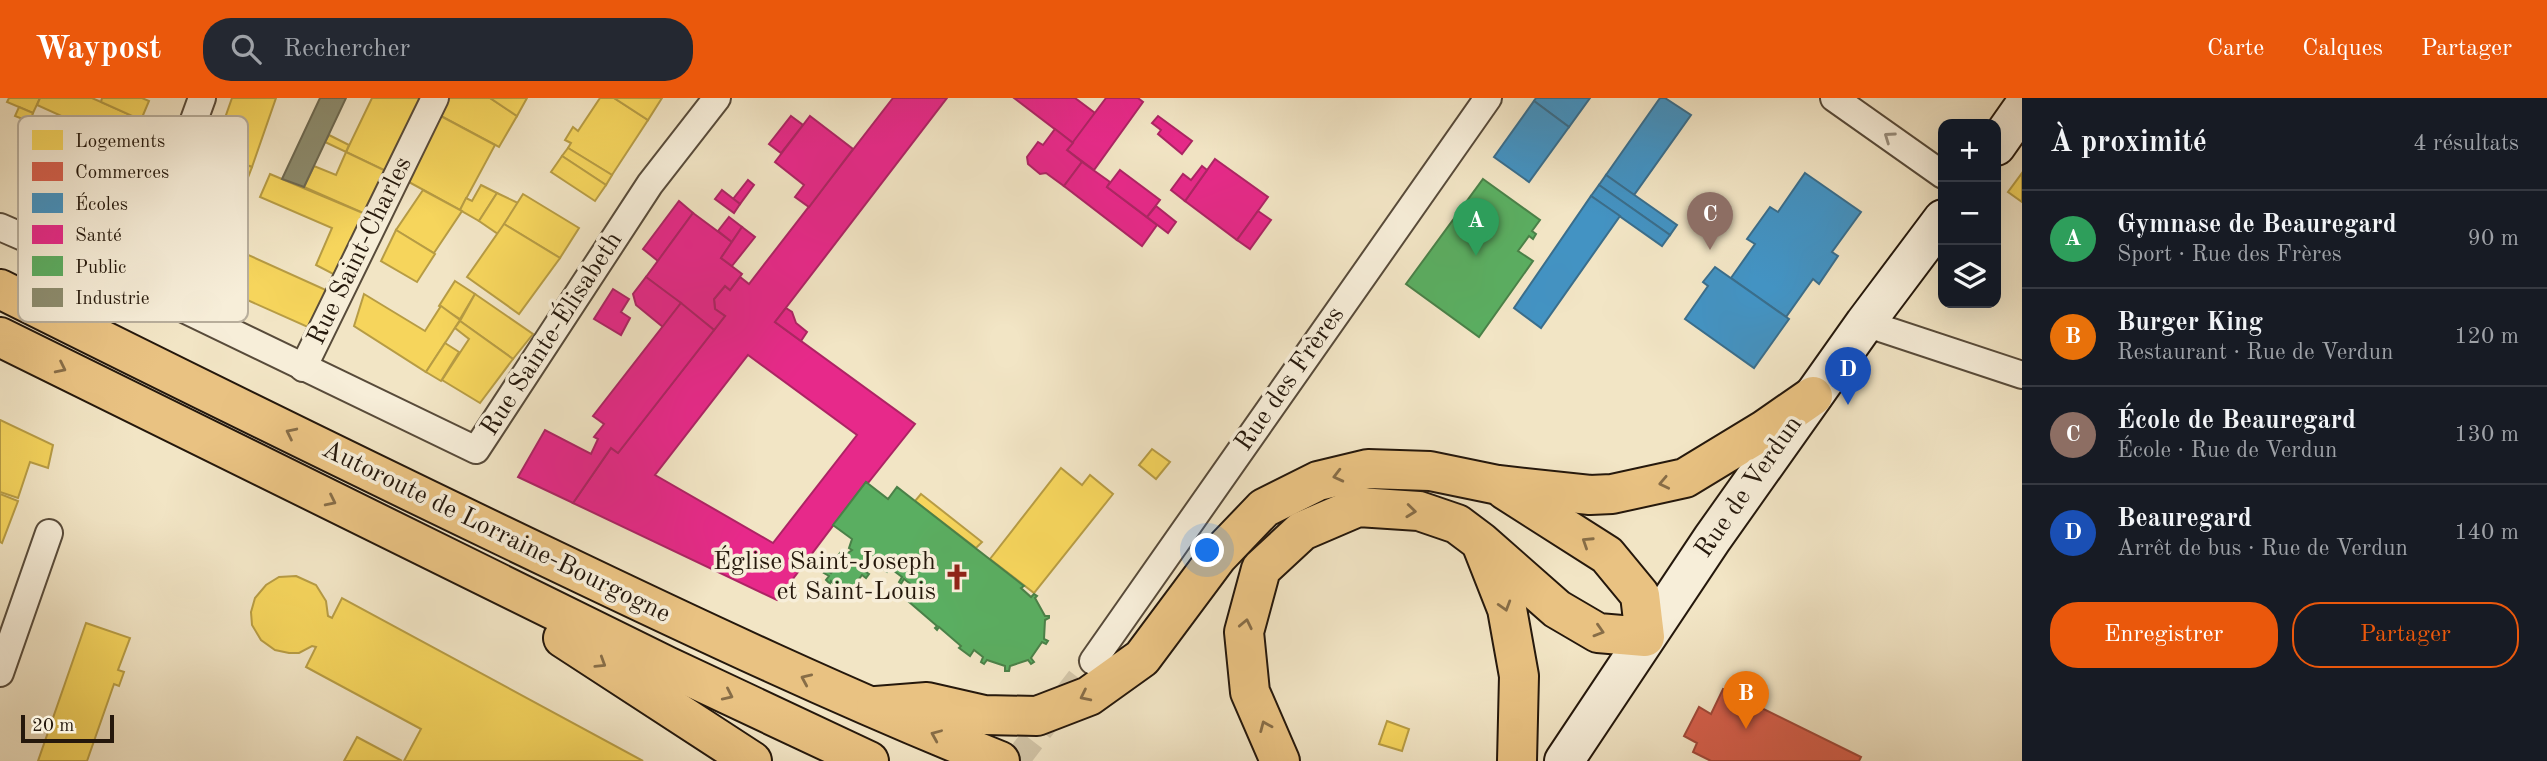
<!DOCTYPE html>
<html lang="fr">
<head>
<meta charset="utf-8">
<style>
	body { margin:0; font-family:"Old Standard TT",serif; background:#242831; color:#f1f3f6 }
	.controls { position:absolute; right:21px; top:21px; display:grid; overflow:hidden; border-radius:14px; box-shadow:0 7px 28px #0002 }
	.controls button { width:63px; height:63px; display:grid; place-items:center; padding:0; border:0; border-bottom:2px solid #363941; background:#171b24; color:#f1f3f6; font:35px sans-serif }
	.scale { position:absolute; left:21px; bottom:18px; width:93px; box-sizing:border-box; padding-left:7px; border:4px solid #25180c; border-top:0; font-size:19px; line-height:24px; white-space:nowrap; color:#25180c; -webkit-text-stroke:5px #f7eed9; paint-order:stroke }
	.you { position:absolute; left:1208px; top:453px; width:24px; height:24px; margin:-18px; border:5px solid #fff; border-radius:50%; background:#1a73e8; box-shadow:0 0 0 10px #1a73e833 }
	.badge { display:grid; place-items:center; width:46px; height:46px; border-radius:50%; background:#ea580c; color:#fff; font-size:23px; font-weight:700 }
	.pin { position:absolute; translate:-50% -58px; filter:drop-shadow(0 2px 4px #0008) }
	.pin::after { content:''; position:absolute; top:37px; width:24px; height:21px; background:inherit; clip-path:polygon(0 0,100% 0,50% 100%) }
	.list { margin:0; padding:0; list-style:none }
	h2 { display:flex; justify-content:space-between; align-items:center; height:91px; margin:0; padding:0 28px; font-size:30px }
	h2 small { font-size:23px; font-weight:400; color:#9ea1a6 }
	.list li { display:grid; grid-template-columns:46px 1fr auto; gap:21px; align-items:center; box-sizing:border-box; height:98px; padding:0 28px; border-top:2px solid #363941 }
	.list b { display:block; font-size:26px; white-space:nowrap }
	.list p { margin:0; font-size:23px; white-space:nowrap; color:#9ea1a6 }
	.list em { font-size:23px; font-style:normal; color:#9ea1a6 }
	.actions { display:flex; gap:14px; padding:21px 28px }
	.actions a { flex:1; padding:16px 0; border:2px solid #ea580c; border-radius:28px; text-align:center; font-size:24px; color:#ea580c }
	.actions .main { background:#ea580c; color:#fff }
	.icon { flex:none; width:38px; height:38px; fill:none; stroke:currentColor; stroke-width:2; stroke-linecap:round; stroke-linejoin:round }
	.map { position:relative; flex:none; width:2022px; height:663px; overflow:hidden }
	header { display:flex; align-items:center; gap:42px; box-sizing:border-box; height:98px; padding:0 35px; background:#ea580c; color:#fff }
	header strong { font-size:33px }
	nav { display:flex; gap:38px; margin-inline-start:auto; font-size:24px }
	.search { width:490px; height:63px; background:#242831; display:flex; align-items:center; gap:18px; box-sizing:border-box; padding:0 24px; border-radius:28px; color:#9ea1a6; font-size:26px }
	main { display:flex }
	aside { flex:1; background:#171b24 }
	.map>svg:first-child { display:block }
	.homes { fill:#f6d55c; stroke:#b79c44; stroke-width:2 }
	.shops { fill:#d6604d; stroke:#a14a3a; stroke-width:2 }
	.schools { fill:#4393c3; stroke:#3a6e8c; stroke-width:2 }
	.health { fill:#e7298a; stroke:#ad2464; stroke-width:2; fill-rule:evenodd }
	.public { fill:#5aae61; stroke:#4a8148; stroke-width:2 }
	.industry { fill:#8c8c6e; stroke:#6d6951; stroke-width:2 }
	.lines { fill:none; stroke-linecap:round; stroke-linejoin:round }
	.street-tunnel { stroke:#d3c6a9; stroke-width:26; stroke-dasharray:26 13; stroke-linecap:butt }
	.street-casing { stroke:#584b3a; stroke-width:30 }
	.secondary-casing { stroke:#25180c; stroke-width:42 }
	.highway-casing { stroke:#25180c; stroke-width:42 }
	.street { stroke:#f7eed9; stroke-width:26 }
	.secondary { stroke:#f7eed9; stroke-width:38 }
	.highway { stroke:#e9c282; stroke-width:38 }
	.oneway { stroke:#988e7d }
	.oneway2 { stroke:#876d47 }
	.labels { text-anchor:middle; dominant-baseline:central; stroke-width:7; stroke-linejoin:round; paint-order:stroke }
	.street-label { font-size:26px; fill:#25180c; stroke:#f7eed9 }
	.poi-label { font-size:26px; fill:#25180c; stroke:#f7eed9; text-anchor:end }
	.key { fill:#f7eed9; stroke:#b8ae9c; stroke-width:2 }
	.key-label { font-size:19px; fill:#25180c }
</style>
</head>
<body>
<header>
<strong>Waypost</strong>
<div class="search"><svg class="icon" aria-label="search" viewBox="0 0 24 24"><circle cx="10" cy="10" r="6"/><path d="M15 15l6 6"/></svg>Rechercher</div>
<nav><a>Carte</a><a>Calques</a><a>Partager</a></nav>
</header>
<main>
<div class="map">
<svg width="2022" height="663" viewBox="0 0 2022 663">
	<rect width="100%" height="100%" fill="#f2e5c5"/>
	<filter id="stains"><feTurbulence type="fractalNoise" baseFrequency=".00286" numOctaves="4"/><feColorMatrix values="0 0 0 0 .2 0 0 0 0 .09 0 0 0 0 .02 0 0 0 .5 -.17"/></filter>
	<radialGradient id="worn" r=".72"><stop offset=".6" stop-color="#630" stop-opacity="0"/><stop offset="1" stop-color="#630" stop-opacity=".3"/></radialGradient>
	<!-- homes -->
	<g class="homes">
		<polygon points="9,0 40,0 33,15 7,4"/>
		<polygon points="40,0 92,0 144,23 132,50 37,7"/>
		<polygon points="102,0 142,0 149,3 141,22 101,4"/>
		<polygon points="232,0 276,0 252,69 213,54"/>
		<polygon points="372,0 425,0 390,75 346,54"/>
		<polygon points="444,0 490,0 517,18 499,49 437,16"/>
		<polygon points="490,0 527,0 517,18"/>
		<polygon points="600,0 614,0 648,22 612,77 568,50 571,45 565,42 573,29 578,33"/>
		<polygon points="614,0 662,0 648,22"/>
		<polygon points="19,9 33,15 30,24 15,18"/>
		<polygon points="437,16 495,47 460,112 407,83"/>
		<polygon points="329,37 349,47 346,54 325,44"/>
		<polygon points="568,50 612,77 606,87 562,58"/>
		<polygon points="213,54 252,69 216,163 179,151"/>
		<polygon points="346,54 390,75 370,118 304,89 314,68 336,77"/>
		<polygon points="562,58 606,87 595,103 551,74"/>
		<polygon points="2022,75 2022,104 2008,94"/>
		<polygon points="270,76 370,118 337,178 316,167 332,130 260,99"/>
		<polygon points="481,87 497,95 479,123 460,112 466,100 472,103"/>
		<polygon points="423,92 462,113 434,155 396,132"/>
		<polygon points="497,95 518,105 498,136 479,123"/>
		<polygon points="523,96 579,130 560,160 504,126"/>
		<polygon points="504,126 560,160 519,216 467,179"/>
		<polygon points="396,132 435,156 417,184 381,163"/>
		<polygon points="224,146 328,193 310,230 207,184"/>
		<polygon points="455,183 475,196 460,221 439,208"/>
		<polygon points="364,196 425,233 441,208 460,222 426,274 354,228"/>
		<polygon points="475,196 533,236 513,261 460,223"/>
		<polygon points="460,223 513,261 480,305 442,282 469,241 455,230"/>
		<polygon points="445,245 459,254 441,283 426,274"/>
		<polygon points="0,322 53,347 48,370 30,364 18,400 0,394"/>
		<polygon points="1152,351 1170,364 1156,381 1139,367"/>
		<polygon points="1061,370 1082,387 1090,377 1113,396 1034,495 990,461"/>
		<polygon points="0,396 18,403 2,445 0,444"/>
		<polygon points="921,396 982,444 976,450 915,403"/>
		<polygon points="296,478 316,487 326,503 328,518 332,520 342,500 643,663 404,663 421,631 306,569 316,549 312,548 299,555 289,555 275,552 261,542 252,527 251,514 255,500 266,487 279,479"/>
		<polygon points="86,525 130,540 118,572 124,574 119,588 114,586 87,663 38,663"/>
		<polygon points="1387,623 1409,631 1402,653 1379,646"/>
		<polygon points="357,639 402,663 344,663"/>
	</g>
	<!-- shops -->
	<polygon class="shops" points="1723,591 1861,659 1859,663 1711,663 1693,654 1697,645 1684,638 1699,609 1711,616"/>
	<!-- schools -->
	<g class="schools">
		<polygon points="1536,0 1590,0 1569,29 1534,3"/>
		<polygon points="1660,0 1665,0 1691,17 1634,97 1606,77"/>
		<polygon points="1534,3 1569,29 1529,84 1494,59"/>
		<polygon points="1805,75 1861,114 1832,154 1838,158 1819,186 1813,181 1786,219 1731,180 1755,146 1747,141 1770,109 1778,114"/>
		<polygon points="1606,77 1677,127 1670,137 1599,87"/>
		<polygon points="1599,87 1670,137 1662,148 1591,98"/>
		<polygon points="1591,98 1620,118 1541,230 1514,210"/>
		<polygon points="1715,169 1789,221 1754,270 1685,221 1708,188 1703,184"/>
	</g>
	<!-- health -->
	<g class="health">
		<path d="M893 0H947L775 224 915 326 868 385 866 384 777 502 573 405 611 350 618 355 725 218 715 211 714 201 725 188 730 192 740 179 749 186ZM748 257 857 337 773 445 655 377Z"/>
		<polygon points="1014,0 1075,0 1095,15 1073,45"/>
		<polygon points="1106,0 1138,0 1143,4 1094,72 1067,52"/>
		<polygon points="791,18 803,27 781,55 769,46"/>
		<polygon points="810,18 853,51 809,109 795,99 804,87 775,64"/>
		<polygon points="1158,18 1192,43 1182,56 1158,36 1161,32 1152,25"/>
		<polygon points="1055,31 1073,45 1067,52 1082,64 1064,88 1046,75 1040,76 1028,66 1027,59 1038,44 1043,47"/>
		<polygon points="1215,61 1268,99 1237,142 1185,103"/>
		<polygon points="1082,64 1110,84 1107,89 1157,127 1142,148 1064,88"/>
		<polygon points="1202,68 1207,72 1185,103 1171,92 1183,76 1191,82"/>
		<polygon points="1120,72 1160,102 1147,119 1107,89"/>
		<polygon points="748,82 754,87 740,106 733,101"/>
		<polygon points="722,92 740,106 734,115 715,101"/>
		<polygon points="679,103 693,115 658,163 643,151"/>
		<polygon points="1156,108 1176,124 1168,135 1147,119"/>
		<polygon points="1258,113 1271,122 1250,151 1237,142"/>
		<polygon points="693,115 732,144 721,160 742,176 730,192 725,188 714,201 715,211 725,218 714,232 646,179"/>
		<polygon points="729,119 742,129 732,144 718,133"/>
		<polygon points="742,129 755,139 732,168 721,160"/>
		<polygon points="646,179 681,205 663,229 636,207 633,196"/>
		<polygon points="613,191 629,201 621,214 630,220 621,237 594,221"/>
		<polygon points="681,205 714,232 618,355 611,350 573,405 518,379 545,332 591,356 598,341 594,339 604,326 593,318"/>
		<polygon points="786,210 792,214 796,225 807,234 801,243 775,224"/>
	</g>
	<!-- public -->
	<g class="public">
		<polygon points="1483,81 1540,122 1532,133 1536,136 1533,141 1529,138 1518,153 1533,163 1479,239 1406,186"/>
		<polygon points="866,384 888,401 897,389 1024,488 1021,490 1031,499 1034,496 1037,498 1035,500 1045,518 1049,518 1049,520 1045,522 1044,541 1048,543 1046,546 1042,544 1031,560 1034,564 1031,566 1028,562 1010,568 1009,573 1005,573 1005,568 987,562 984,566 981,564 983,559 974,552 970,558 959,550 961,548 939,529 937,532 935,530 937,528 908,503 917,491 904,481 901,486 899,484 902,479 890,470 887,474 884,472 887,467 875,458 872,462 869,460 864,468 868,471 866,474 869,476 866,480 862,477 852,491 856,494 853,497 849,495 847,498 831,483 830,486 826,482 829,478 824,475 827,472 831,475 841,462 837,459 840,455 844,458 852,452 849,450 852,441 833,427"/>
	</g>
	<!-- industry -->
	<polygon class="industry" points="320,0 346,0 304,89 282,81"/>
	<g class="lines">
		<!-- street-tunnel -->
		<polyline class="street-tunnel" points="1016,663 1093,563"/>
		<!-- street casing -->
		<g class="street-casing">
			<g id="street">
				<polyline points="1834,0 1943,77"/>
				<polyline points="0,129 134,187 476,352 650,86 717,0"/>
				<polyline points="134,187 202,0"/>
				<polyline points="1865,225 2022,277"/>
				<polyline points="303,270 435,0"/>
				<polyline points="1093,563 1488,0"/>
				<polyline points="0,575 49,435"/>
			</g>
		</g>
		<!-- secondary casing -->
		<g class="secondary-casing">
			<g id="secondary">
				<polyline points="1996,48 2022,11"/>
				<polyline points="1564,663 1712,441 1865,225 1943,121"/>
			</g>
		</g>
		<!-- highway casing -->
		<g class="highway-casing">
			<g id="highway">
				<path d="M0 191C182 282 365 372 549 460 697 531 846 601 1000 663"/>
				<polyline points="0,239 667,568 869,663"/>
				<polyline points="1483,450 1507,511 1519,578 1517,663"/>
				<polyline points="563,540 752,663"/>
				<polyline points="876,608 927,604 984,617 1037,618 1089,598 1142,560 1218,458 1264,410 1318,383 1368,371 1430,373 1498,387 1590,397 1612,396 1685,380 1764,332 1813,298"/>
				<polyline points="1280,663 1250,594 1244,534 1261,471 1302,433 1358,409 1419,413 1457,426 1481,444 1557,511 1598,535 1645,539 1640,497 1607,457 1505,392"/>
			</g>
		</g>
		<!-- street -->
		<use href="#street" class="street"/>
		<!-- secondary -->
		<use href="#secondary" class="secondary"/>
		<!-- highway -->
		<use href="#highway" class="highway"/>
	</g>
	<!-- one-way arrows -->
	<defs><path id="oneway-chevron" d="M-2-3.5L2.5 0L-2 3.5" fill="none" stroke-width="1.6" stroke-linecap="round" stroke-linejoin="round" transform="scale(1.75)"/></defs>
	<use class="oneway" href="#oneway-chevron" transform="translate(1889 39) rotate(-145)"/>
	<g class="oneway2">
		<use href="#oneway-chevron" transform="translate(61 270) rotate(26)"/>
		<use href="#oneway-chevron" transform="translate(291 335) rotate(-154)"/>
		<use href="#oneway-chevron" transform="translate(1338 378) rotate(166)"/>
		<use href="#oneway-chevron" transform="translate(1664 385) rotate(168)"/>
		<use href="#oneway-chevron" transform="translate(331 403) rotate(26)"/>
		<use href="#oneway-chevron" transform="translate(1411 413) rotate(6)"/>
		<use href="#oneway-chevron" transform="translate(1587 444) rotate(-147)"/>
		<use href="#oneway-chevron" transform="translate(1505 508) rotate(73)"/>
		<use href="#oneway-chevron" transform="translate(1246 526) rotate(-78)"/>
		<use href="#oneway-chevron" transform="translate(1599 533) rotate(17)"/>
		<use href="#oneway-chevron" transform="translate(601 565) rotate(32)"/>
		<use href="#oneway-chevron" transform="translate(806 581) rotate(-156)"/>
		<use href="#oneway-chevron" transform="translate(728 597) rotate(25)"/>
		<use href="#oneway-chevron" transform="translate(1085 598) rotate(154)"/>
		<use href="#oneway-chevron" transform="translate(1265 628) rotate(-113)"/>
		<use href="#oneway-chevron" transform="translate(936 637) rotate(-157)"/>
	</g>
	<!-- icons -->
	<defs>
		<g id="church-bare" transform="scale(2.1)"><path d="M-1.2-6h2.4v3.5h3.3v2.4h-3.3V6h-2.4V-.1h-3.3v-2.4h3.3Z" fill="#8f2418" stroke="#f7eed9" stroke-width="2.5" paint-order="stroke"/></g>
	</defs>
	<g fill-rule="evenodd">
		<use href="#church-bare" x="957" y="479"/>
	</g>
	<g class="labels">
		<!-- street labels -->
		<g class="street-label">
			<text transform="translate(360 153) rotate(-64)">Rue Saint-Charles</text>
			<text transform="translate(552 236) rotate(-57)">Rue Sainte-Élisabeth</text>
			<text transform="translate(1290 281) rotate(-55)">Rue des Frères</text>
			<text transform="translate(1749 389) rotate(-55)">Rue de Verdun</text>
			<text transform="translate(496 434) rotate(26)">Autoroute de Lorraine-Bourgogne</text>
		</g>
		<!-- poi labels -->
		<g class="poi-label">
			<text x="936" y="464">Église Saint-Joseph<tspan x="936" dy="30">et Saint-Louis</tspan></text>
		</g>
	</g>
	<!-- legend -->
	<rect x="18" y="18" width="230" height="206" rx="10" class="key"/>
	<rect x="32" y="32" width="31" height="20" fill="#f6d55c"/>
	<rect x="32" y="64" width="31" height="19" fill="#d6604d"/>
	<rect x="32" y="95" width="31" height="20" fill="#4393c3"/>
	<rect x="32" y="127" width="31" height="19" fill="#e7298a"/>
	<rect x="32" y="158" width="31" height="20" fill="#5aae61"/>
	<rect x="32" y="190" width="31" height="19" fill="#8c8c6e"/>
	<g class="key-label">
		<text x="75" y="49">Logements</text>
		<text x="75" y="80">Commerces</text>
		<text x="75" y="112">Écoles</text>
		<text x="75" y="143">Santé</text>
		<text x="75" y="175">Public</text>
		<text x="75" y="206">Industrie</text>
	</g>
	<rect width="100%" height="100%" filter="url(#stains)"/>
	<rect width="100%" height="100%" fill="url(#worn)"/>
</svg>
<div class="controls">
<button>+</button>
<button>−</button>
<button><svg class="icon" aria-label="layers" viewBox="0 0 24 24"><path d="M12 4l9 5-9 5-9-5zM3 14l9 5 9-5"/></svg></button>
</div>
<div class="scale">20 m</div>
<div class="you"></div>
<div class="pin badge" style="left:1476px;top:158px;background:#2e9e5b">A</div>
<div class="pin badge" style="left:1746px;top:631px;background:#e8710a">B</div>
<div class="pin badge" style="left:1710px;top:152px;background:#8d6e63">C</div>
<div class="pin badge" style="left:1848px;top:307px;background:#1a4fb4">D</div>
</div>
<aside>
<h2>À proximité<small>4 résultats</small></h2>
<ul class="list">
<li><span class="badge" style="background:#2e9e5b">A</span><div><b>Gymnase de Beauregard</b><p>Sport · Rue des Frères</p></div><em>90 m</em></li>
<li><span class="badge" style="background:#e8710a">B</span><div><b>Burger King</b><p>Restaurant · Rue de Verdun</p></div><em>120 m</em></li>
<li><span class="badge" style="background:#8d6e63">C</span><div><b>École de Beauregard</b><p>École · Rue de Verdun</p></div><em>130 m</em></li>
<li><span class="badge" style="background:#1a4fb4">D</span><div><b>Beauregard</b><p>Arrêt de bus · Rue de Verdun</p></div><em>140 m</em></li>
</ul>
<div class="actions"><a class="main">Enregistrer</a><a>Partager</a></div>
</aside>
</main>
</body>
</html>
